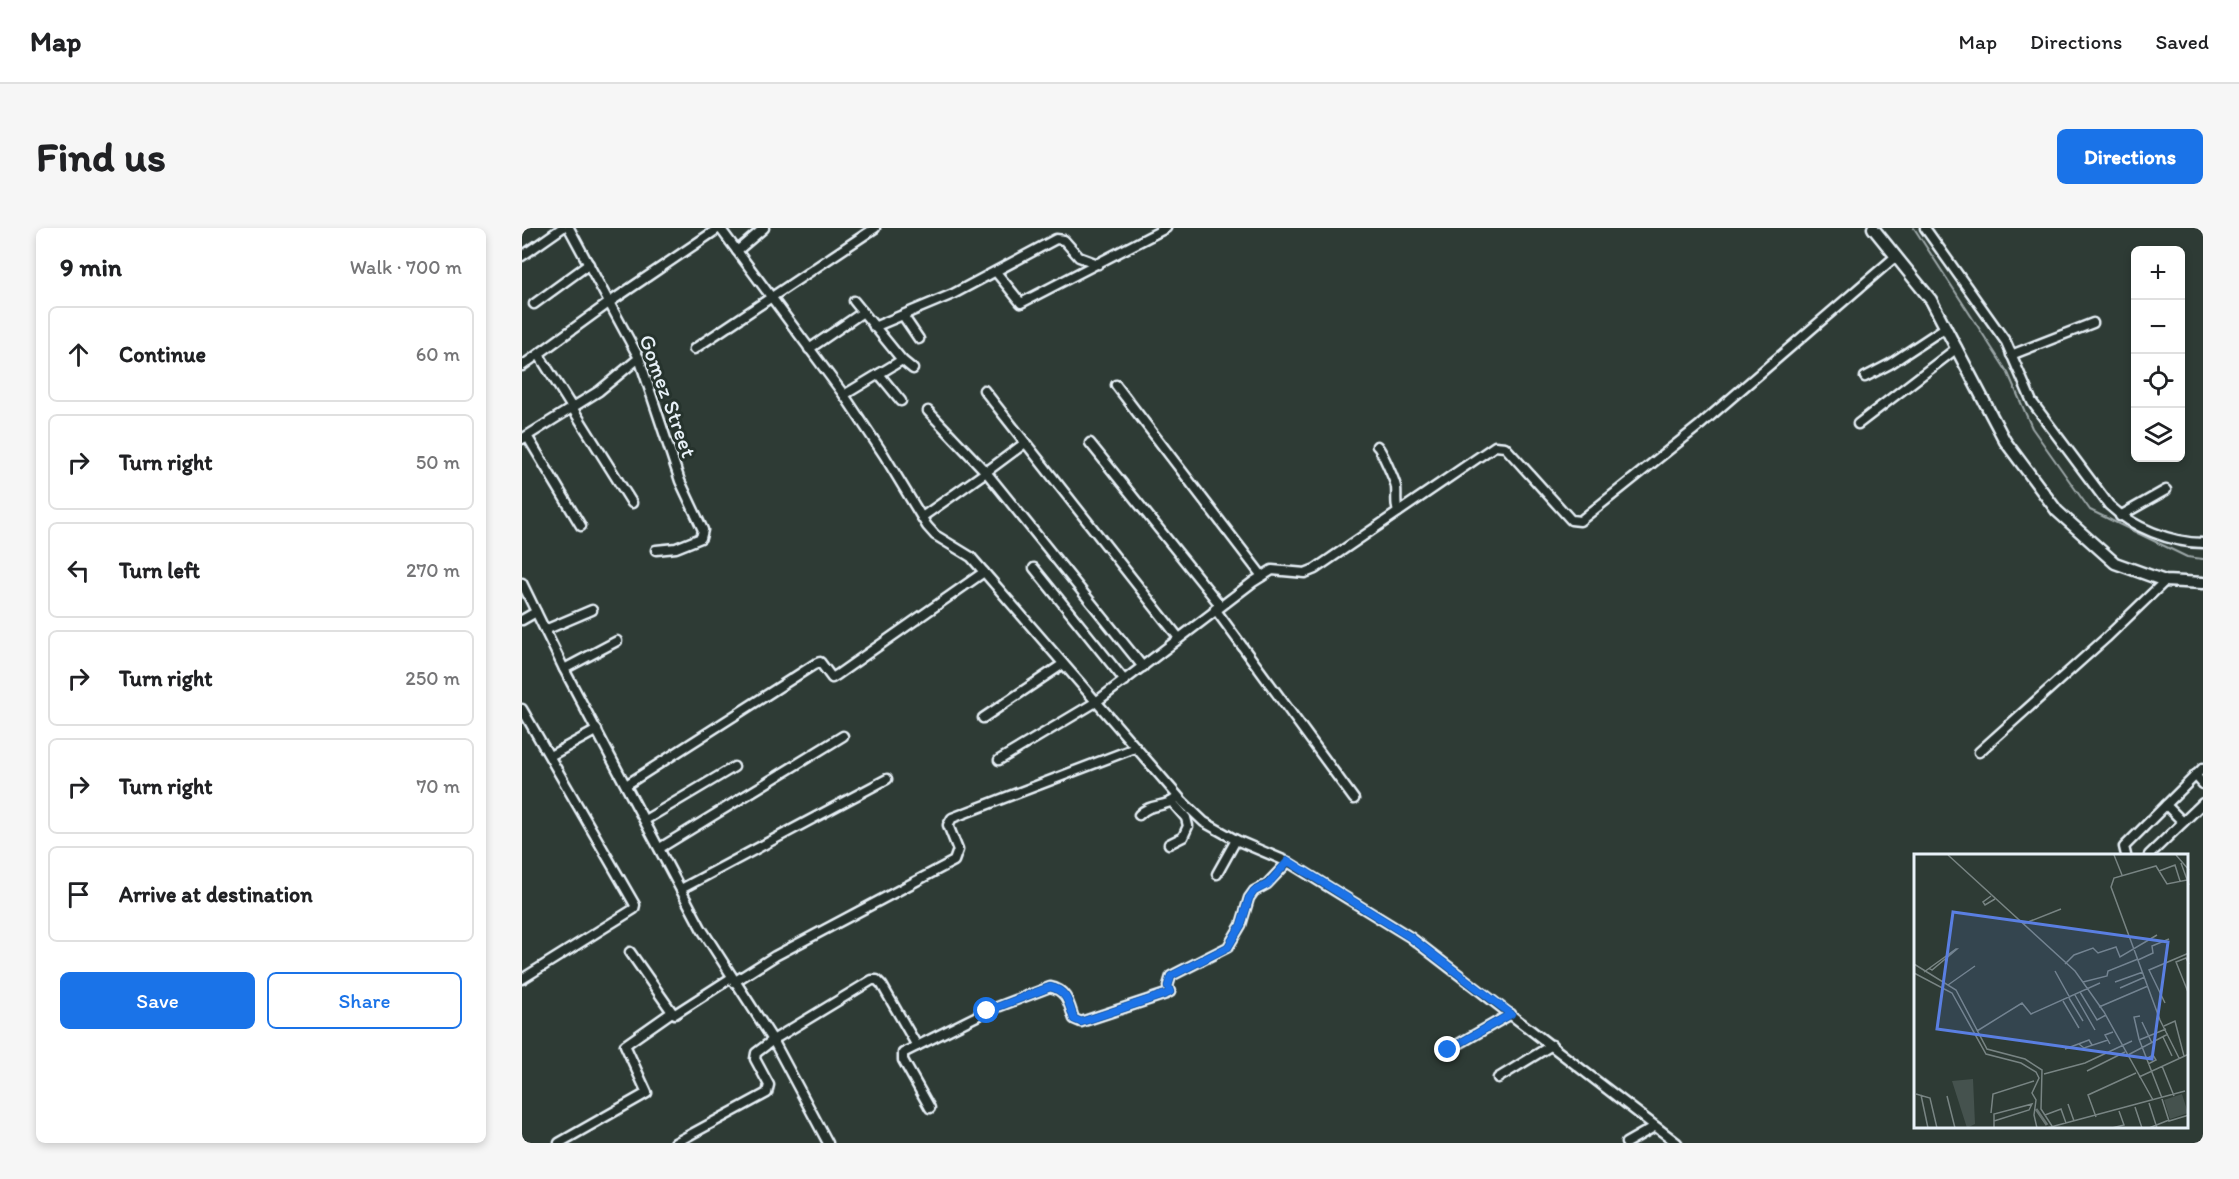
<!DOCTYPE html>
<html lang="en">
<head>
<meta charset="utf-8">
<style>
	body { margin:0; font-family:Itim,sans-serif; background:#f6f6f6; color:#202124 }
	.controls { position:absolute; right:18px; top:18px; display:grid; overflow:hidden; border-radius:9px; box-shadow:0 3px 9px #0003 }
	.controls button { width:54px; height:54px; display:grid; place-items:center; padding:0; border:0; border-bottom:2px solid #e0e0e0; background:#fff; color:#202124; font:30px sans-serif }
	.stop { position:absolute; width:18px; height:18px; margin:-14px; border:4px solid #1a73e8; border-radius:50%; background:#fff }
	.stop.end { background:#1a73e8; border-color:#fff; box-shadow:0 2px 6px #0008 }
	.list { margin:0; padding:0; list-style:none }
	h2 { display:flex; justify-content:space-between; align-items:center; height:78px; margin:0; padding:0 24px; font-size:26px }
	h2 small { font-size:20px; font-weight:400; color:#757577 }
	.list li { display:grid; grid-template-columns:39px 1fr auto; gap:18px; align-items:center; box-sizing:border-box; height:96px; margin:0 12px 12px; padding:0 12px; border:2px solid #e0e0e0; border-radius:9px }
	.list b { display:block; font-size:22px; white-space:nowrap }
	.list em { font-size:20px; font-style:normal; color:#757577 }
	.actions { display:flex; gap:12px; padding:18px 24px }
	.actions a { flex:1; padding:14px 0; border:2px solid #1a73e8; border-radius:9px; text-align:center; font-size:21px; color:#1a73e8 }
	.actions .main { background:#1a73e8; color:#fff }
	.icon { flex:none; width:33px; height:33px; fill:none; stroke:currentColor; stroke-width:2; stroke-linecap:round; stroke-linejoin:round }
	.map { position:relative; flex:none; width:1681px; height:915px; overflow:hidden; border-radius:9px }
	header { display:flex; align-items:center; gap:36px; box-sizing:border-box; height:84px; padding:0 30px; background:#fff; border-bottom:2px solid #e0e0e0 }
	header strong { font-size:28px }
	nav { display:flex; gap:33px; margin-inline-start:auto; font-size:21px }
	.intro { display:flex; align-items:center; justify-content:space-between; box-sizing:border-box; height:144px; padding:0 36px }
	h1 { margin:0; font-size:42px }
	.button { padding:15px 27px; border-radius:9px; background:#1a73e8; color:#fff; font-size:21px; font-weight:700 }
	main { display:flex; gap:36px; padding:0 36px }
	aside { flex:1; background:#fff; border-radius:9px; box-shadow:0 3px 9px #0003 }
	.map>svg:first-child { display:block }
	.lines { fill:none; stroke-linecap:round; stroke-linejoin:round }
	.stream { stroke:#9da8a9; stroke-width:2 }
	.minor-casing { stroke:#e8f1f8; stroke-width:13 }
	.tertiary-casing { stroke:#e8f1f8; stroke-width:15 }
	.minor { stroke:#26332d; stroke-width:8 }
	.tertiary { stroke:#26332d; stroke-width:10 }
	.route { stroke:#1a73e8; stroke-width:8 }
	.labels { text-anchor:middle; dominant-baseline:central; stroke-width:6; stroke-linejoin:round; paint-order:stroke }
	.street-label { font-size:22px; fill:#e8f1f8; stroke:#26332d }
	.inset-river { fill:none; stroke:#6b7775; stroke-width:3 }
	.inset-road { fill:none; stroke:#788483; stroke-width:1.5 }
	.view { fill:#5a7fe2; fill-opacity:0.15; stroke:#5a7fe2; stroke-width:3 }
	.inset-edge { fill:none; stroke:#e8f1f8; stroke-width:3 }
</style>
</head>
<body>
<header>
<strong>Map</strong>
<nav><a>Map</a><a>Directions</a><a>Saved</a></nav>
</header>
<div class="intro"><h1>Find us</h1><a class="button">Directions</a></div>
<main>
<aside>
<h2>9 min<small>Walk · 700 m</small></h2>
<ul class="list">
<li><svg class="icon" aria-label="ahead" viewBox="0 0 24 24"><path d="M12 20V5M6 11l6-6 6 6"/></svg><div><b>Continue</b></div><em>60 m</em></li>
<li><svg class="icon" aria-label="right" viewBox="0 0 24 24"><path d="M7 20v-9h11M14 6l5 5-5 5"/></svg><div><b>Turn right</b></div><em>50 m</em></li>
<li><svg class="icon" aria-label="left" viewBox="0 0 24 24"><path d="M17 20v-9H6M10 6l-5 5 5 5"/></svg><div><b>Turn left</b></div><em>270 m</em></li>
<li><svg class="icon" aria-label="right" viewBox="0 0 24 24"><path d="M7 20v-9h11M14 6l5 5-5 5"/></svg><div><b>Turn right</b></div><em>250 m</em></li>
<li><svg class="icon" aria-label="right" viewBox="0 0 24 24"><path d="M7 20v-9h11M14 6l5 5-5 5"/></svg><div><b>Turn right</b></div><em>70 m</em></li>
<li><svg class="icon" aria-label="arrive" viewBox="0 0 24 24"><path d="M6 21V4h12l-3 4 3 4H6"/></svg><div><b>Arrive at destination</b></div></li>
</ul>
<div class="actions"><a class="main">Save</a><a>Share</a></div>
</aside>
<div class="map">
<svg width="1681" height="915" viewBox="0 0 1681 915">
	<rect width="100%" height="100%" fill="#2e3b35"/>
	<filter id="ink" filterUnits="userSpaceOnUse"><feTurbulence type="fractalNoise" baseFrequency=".0167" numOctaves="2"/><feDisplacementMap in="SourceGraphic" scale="12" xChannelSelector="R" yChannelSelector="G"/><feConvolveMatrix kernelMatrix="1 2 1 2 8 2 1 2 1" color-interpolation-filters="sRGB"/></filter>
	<g filter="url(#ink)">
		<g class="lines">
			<!-- stream -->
			<polyline class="stream" points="1392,0 1486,145 1510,200 1568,282 1665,329 1681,331"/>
			<!-- minor casing -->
			<g class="minor-casing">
				<g id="minor">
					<polyline points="47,0 117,130 158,253 181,302 179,310 154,320 134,322"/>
					<polyline points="198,0 322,167 362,227 405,298 413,307 449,329 661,574 682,594 714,612 766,634 888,709 1155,915"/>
					<path d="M1403 0 1484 114 1510 174 1587 277C1610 299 1649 315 1681 315"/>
					<polyline points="215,23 242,0"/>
					<polyline points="0,28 40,0"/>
					<polyline points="474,44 499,75 644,0"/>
					<polyline points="12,76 67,36"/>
					<polyline points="382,89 397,111"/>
					<polyline points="352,99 431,66 534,11 542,12 557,29 576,36"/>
					<polyline points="172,121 353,0"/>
					<polyline points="287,121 341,84"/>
					<polyline points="17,127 110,275"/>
					<polyline points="1489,127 1571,95"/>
					<polyline points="380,132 391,141"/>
					<polyline points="0,138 88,74 197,0"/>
					<polyline points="357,146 379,173"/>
					<polyline points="1343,149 1368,136 1424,99"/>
					<polyline points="594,157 740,348"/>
					<polyline points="462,162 657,410"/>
					<polyline points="322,167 380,132 332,73"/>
					<polyline points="406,183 464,244 503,215"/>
					<polyline points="1336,196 1435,120"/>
					<polyline points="5,208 59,298"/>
					<polyline points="0,211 77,163 117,130"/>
					<polyline points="568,215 698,377"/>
					<path d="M855 218C859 221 873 253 874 259 875 268 873 275 876 284"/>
					<polyline points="1598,288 1644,262"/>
					<polyline points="400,289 464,244 621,439"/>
					<polyline points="512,340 603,453"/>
					<polyline points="0,355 42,441 179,700 251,812 306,915"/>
					<polyline points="693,381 832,571"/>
					<polyline points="0,392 14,384"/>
					<polyline points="23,402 70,382"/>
					<polyline points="42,441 95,413"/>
					<polyline points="0,481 113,677 112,681 0,751"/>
					<polyline points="461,490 541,436"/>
					<polyline points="1457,524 1584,410 1643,353"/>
					<polyline points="28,528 75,502"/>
					<polyline points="477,532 574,474 731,354 750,342 783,345 793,341 973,218 983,219 1049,292 1058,293 1178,197 1373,29"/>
					<polyline points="1673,547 1681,556"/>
					<polyline points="104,557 293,436 298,434 310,450 315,447 462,344"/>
					<polyline points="1644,577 1661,594"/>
					<path d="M617 587C628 575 642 580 653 571"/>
					<polyline points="123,592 212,539"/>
					<polyline points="647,616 661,609 666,598 664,590 650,574"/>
					<polyline points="138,620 321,508"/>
					<polyline points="1604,627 1602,619 1681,540"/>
					<polyline points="1627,627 1681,575"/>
					<polyline points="695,646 714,612"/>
					<polyline points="159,661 365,551"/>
					<polyline points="108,724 150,784"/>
					<polyline points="212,754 253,728 432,633 436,622 426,597 430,590 613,520"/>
					<polyline points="395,818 381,825 381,832 408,880"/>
					<polyline points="926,822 989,786"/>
					<polyline points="976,850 1030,817"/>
					<polyline points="37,915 125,865 103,817 150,784 153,786 209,750"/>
					<path d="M153 915 245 865 247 857 233 831 234 825 251 812 350 752H355L360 757 395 818 465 783 528 759C545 762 547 776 552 791L559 794 644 766 648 764 646 758 649 748 706 719 719 697 727 670 732 663 745 656 766 634"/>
					<polyline points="1104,915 1132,899"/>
				</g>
			</g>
			<!-- tertiary casing -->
			<g class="tertiary-casing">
				<polyline id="tertiary" points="1351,0 1409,72 1483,213 1535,283 1593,335 1643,353 1681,355"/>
			</g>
			<!-- minor -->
			<use href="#minor" class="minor"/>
			<!-- tertiary -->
			<use href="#tertiary" class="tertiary"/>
		</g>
	</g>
	<g class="lines" filter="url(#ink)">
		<!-- route -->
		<path class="route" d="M465 783 528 759C545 762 547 776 552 791L559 794 644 766 648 764 646 758 649 748 706 719 719 697 727 670 732 663 746 656 766 633 888 709 989 786 926 822"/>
	</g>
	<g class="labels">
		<!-- street labels -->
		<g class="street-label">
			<text transform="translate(146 168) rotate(70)">Gomez Street</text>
		</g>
	</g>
	<!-- overview -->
	<g transform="translate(1392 626)">
		<rect width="274" height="274" fill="#2e3b35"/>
		<path d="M59 225 61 270 53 274 38 227ZM268 240 274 259 256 265 250 246Z" fill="#45524e"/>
		<path class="inset-river" d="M122 255 133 271"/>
		<path class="inset-road" d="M34 1 161 117 190 158 239 246M200 1 208 21M262 1 275 16M267 9 275 31M245 17 261 11 266 27M77 42 69 48 71 51 81 45M109 70 147 55M224 106 239 99 238 92 255 85M0 110 42 136 73 195 111 205 128 216 127 255 138 272M151 110 160 101 179 94 184 99 202 93 206 103 243 81M141 117 156 144M10 118 42 95H43L18 116 15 114M0 119 38 139 72 200 107 209 122 218 125 224 118 239 122 246 120 261 123 274M169 128 193 122 194 117 224 105M201 128 229 118M34 131 61 112M206 134 231 123M166 138 183 166 192 161M274 138 262 108 272 104 275 110M161 141 181 176M155 144 169 167M149 147 165 174M251 149 235 116 275 99M185 153 234 132M226 162 220 163 225 185 248 244M228 168 238 189M250 172 261 167 270 202M63 177 108 149 117 160 186 129M249 183 258 202M225 186 252 175M165 190 170 194 194 186M196 190 191 181 199 178M151 195 175 186 178 191M212 202 254 180M265 204 246 166 197 33 200 24 242 12 253 30 273 26M232 205 239 201 242 206 234 210M248 212 260 242M173 217 211 198M130 220 171 209 218 187M225 223 275 200M2 240 16 244 23 274M7 241 14 274M33 242 41 274M248 245 255 267 275 261M235 249 243 274M154 250 160 267M221 253 228 274M77 259 79 240 120 227M131 261 147 255 152 269M182 263 174 241 222 219M80 267 115 256 118 250 80 260V274M133 274 271 237M198 274 210 271 205 257M235 274 255 266"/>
		<path class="view" d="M39 58 254 88 238 205 23 175Z"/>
		<rect width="274" height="274" class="inset-edge"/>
	</g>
</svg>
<div class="controls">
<button>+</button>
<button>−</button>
<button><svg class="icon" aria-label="locate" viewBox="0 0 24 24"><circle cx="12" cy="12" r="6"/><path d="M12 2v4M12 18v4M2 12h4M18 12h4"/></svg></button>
<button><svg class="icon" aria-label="layers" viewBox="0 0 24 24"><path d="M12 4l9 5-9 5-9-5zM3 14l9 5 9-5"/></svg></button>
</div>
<div class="stop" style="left:465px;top:783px"></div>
<div class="stop end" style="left:926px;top:822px"></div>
</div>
</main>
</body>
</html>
